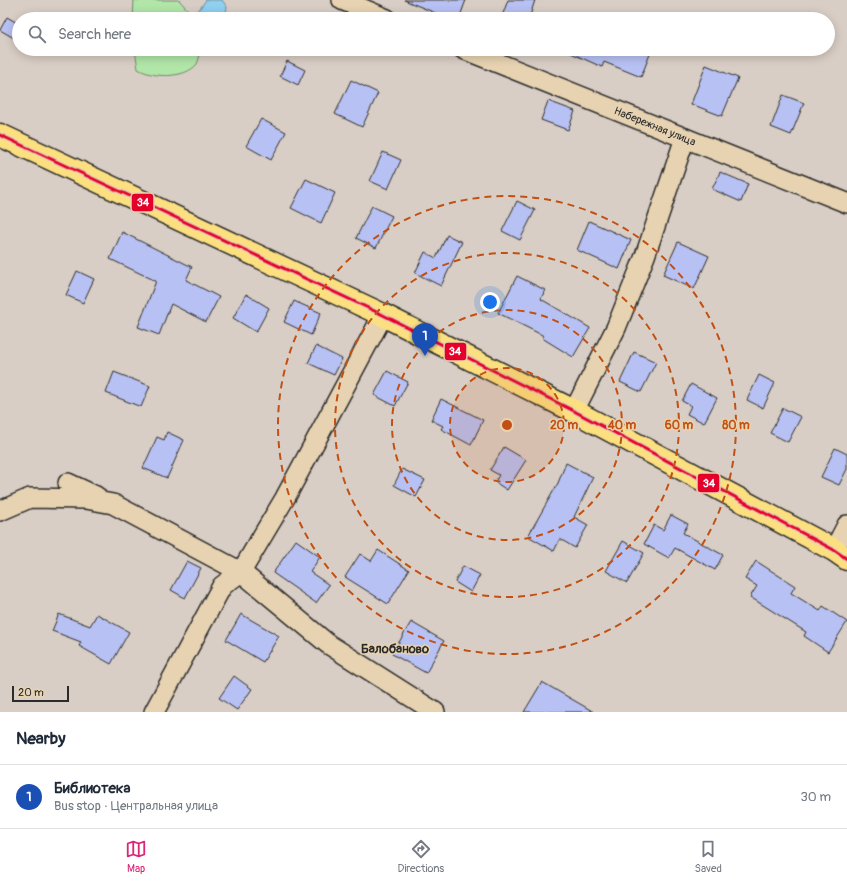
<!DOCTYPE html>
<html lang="en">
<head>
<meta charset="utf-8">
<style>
	body { margin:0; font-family:Pangolin,sans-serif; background:#f6f6f7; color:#1f2937 }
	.scale { position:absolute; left:12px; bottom:10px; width:57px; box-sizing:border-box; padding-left:4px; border:2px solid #2b2b2b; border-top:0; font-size:11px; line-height:14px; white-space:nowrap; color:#2b2b2b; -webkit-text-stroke:3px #e7d3b1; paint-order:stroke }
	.you { position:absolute; left:490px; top:302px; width:14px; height:14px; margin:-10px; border:3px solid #fff; border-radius:50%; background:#1a73e8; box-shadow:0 0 0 6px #1a73e833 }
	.badge { display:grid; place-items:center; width:26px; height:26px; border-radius:50%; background:#db2777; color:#fff; font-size:13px; font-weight:700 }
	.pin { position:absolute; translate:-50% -33px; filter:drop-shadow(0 1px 2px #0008) }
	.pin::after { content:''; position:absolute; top:21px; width:14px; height:12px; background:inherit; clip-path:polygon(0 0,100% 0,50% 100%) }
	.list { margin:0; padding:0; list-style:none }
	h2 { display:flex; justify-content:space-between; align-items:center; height:52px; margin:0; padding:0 16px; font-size:17px }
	h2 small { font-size:13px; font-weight:400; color:#747a83 }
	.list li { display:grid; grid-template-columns:26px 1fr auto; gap:12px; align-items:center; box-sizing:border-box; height:64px; padding:0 16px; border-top:1px solid #e0e1e3 }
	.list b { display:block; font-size:15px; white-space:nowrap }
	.list p { margin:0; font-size:13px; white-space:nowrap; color:#747a83 }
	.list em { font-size:13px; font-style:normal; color:#747a83 }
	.icon { flex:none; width:22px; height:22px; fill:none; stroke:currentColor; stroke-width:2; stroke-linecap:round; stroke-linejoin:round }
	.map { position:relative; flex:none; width:847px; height:712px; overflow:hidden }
	.search { position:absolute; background:#fff; box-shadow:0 2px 10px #0003; left:12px; right:12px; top:12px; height:44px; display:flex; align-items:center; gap:10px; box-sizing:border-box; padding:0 14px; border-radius:22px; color:#747a83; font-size:15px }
	.sheet { height:116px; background:#fff }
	nav { display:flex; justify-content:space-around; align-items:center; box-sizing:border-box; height:56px; border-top:1px solid #e0e1e3; background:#fff; font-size:11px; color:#747a83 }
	nav a { display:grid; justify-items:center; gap:2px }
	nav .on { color:#db2777 }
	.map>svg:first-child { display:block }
	.green { fill:#b1e6a8; stroke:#6e886a }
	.water { fill:#90d0f1; stroke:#688ea2 }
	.building { fill:#b8c1f3; stroke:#2b2b2b }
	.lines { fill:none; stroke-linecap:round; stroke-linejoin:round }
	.minor-casing { stroke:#2b2b2b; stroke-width:22 }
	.major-casing { stroke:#2b2b2b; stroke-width:25 }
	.minor { stroke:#e7d3b1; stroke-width:19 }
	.major { stroke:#fce080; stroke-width:22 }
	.bus-1-casing { stroke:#e7d3b1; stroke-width:6 }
	.bus-1 { stroke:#e4002b; stroke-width:3 }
	.ring { fill:none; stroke:#c25012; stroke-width:2; stroke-dasharray:7 5 }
	.labels { text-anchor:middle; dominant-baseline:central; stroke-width:3; stroke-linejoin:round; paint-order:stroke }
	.street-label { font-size:11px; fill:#2b2b2b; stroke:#e7d3b1 }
	.quarter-label { font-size:13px; font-weight:bold; fill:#2b2b2b; stroke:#e7d3b1 }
	.centre { fill:#c25012; stroke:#e7d3b1; stroke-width:2 }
	.ring-label { font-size:12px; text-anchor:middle; font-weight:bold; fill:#c25012; stroke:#e7d3b1; stroke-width:3; stroke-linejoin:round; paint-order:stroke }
	.line-badge { stroke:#e7d3b1; stroke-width:1.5 }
	.badge-label { font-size:11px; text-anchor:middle; font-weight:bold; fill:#fff }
</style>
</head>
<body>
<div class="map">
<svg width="847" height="712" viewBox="0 0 847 712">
	<rect width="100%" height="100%" fill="#d9cec5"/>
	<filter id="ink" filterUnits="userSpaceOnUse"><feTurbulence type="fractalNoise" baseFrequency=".025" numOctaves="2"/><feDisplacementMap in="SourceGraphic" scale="8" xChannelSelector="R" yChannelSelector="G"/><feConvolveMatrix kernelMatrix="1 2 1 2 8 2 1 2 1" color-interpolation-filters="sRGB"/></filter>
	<g filter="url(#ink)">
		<!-- green -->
		<g class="green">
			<polygon points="134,0 179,0 193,16 192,19 133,19"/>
			<path d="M135 49H201C200 53 199 60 197 64 185 79 153 78 138 69Z"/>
		</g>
		<!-- water -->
		<polygon class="water" points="206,0 222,0 227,7 225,19 192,19"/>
		<!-- building -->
		<g class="building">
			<polygon points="404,0 466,0 459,19 450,19"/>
			<polygon points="508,0 535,0 529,19 501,19"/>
			<polygon points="7,17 19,24 19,41 0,30"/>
			<polygon points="562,49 652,49 641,77 604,62 602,67"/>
			<polygon points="287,61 305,70 298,85 280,76"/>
			<polygon points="706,65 738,78 722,116 691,104"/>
			<polygon points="351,80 378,93 362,127 335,114"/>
			<polygon points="783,95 804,103 791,135 771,127"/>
			<polygon points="548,101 575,111 568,130 541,120"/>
			<polygon points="261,119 286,132 271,160 246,146"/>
			<polygon points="383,152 401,160 388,189 370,181"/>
			<polygon points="720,172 748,184 741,202 712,189"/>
			<polygon points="306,179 335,193 321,223 291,208"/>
			<polygon points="517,201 535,210 520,240 502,231"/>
			<polygon points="372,206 392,216 376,248 356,238"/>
			<polygon points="589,221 631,240 619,269 577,250"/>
			<polygon points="122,232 192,267 186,280 219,297 206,322 171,304 159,335 138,327 156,281 110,259"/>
			<polygon points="447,235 462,242 441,286 415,273 425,252 436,258"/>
			<polygon points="678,242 709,256 694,289 663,275"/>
			<polygon points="77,271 94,279 83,303 66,295"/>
			<polygon points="517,276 545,290 541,299 590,328 573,357 542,338 544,336 498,313"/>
			<polygon points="246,294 269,308 256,332 233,318"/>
			<polygon points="294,301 321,313 311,335 284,322"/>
			<polygon points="316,346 342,359 334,375 308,363"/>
			<polygon points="634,352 656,362 641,392 620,382"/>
			<polygon points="387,371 408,382 395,406 374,395"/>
			<polygon points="114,372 150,386 141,407 106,393"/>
			<polygon points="759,375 775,383 763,408 747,400"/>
			<polygon points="691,384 717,398 704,423 687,414 691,406 682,401"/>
			<polygon points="441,399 483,420 471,445 441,429 443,426 431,420"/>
			<polygon points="783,408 801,417 788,442 770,433"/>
			<polygon points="167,432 184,440 167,478 143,468 157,437 164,440"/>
			<polygon points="504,447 526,460 507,490 495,482 499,475 490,470"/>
			<polygon points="835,448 847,454 847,469 839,485 821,477"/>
			<polygon points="566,463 593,477 574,517 588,525 575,548 560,539 554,551 528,536 558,483"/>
			<polygon points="402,469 425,480 416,497 394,485"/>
			<polygon points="671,515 688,524 683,533 723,555 715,570 675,548 669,558 644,544 654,525 663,530"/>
			<polygon points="296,540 320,557 310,572 329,585 316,603 273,573"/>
			<polygon points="623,541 644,553 627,583 606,571"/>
			<polygon points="378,550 409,570 388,604 345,577 360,554 371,561"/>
			<polygon points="187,561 201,568 185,598 171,590"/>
			<polygon points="756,561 795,586 791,593 820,611 823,606 847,622 828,652 804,636 806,632 750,597 757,586 745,579"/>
			<polygon points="463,566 480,575 471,592 455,582"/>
			<polygon points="59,614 90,626 97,614 129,632 111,664 79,646 81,642 52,631"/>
			<polygon points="241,614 279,636 263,662 226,640"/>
			<polygon points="411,622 444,641 426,673 392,654"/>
			<polygon points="234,676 252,689 237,710 219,698"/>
			<polygon points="542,682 594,712 524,712"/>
		</g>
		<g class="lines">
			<!-- minor casing -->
			<g class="minor-casing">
				<g id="minor">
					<polyline points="342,0 387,19"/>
					<path id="s1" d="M463 49 847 203"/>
					<polyline points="574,411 616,328 645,256 685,138"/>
					<polyline points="68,483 96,496"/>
					<polyline points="0,511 30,498 86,499 113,504 241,572 328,644 435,712"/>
					<polyline points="834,550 847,525"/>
					<polyline points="154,712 222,586 241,572 285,498 383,315"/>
				</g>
			</g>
			<!-- major casing -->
			<g class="major-casing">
				<polyline id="major" points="0,135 383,315 574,411 834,550 847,559"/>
			</g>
			<!-- minor -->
			<use href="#minor" class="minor"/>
			<!-- major -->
			<use href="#major" class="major"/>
			<!-- bus-1 casing -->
			<g class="bus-1-casing">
				<polyline id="bus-1" points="0,135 383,315 574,411 834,550 847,559"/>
			</g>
			<!-- bus-1 -->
			<use href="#bus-1" class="bus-1"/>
		</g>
	</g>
	<!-- distance rings -->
	<circle cx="507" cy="425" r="57" fill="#c25012" fill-opacity=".12"/>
	<g class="ring">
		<circle cx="507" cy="425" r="57"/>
		<circle cx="507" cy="425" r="115"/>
		<circle cx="507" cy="425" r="172"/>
		<circle cx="507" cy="425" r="229"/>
	</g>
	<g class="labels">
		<!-- street labels -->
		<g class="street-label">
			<text stroke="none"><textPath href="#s1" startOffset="207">Набережная улица</textPath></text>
		</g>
		<!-- quarter labels -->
		<g class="quarter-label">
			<text x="395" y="649">Балобаново</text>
		</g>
	</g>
	<circle cx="507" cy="425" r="6" class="centre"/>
	<g class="ring-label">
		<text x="564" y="429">20 m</text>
		<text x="622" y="429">40 m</text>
		<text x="679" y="429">60 m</text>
		<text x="736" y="429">80 m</text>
	</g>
	<g class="line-badge">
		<rect x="131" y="193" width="23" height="19" rx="4" fill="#e4002b"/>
		<rect x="444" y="342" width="23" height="19" rx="4" fill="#e4002b"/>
		<rect x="697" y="473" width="23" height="20" rx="4" fill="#e4002b"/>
	</g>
	<g class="badge-label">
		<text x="143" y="206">34</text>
		<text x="455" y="355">34</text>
		<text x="709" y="487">34</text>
	</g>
</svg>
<div class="scale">20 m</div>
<div class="you"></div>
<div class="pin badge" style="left:425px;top:356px;background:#1a4fb4">1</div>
<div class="search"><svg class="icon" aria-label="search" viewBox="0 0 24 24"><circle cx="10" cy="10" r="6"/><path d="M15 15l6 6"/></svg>Search here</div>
</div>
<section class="sheet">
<h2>Nearby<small></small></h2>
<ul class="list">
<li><span class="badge" style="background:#1a4fb4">1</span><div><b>Библиотека</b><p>Bus stop · Центральная улица</p></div><em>30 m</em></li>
</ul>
</section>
<nav>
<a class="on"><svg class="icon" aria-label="map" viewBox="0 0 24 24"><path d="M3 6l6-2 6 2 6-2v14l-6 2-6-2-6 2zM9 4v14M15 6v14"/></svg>Map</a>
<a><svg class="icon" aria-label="directions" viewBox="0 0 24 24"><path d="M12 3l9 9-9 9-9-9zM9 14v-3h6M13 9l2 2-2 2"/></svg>Directions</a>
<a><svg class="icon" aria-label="saved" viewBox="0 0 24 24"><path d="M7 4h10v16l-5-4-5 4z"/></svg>Saved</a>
</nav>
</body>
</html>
